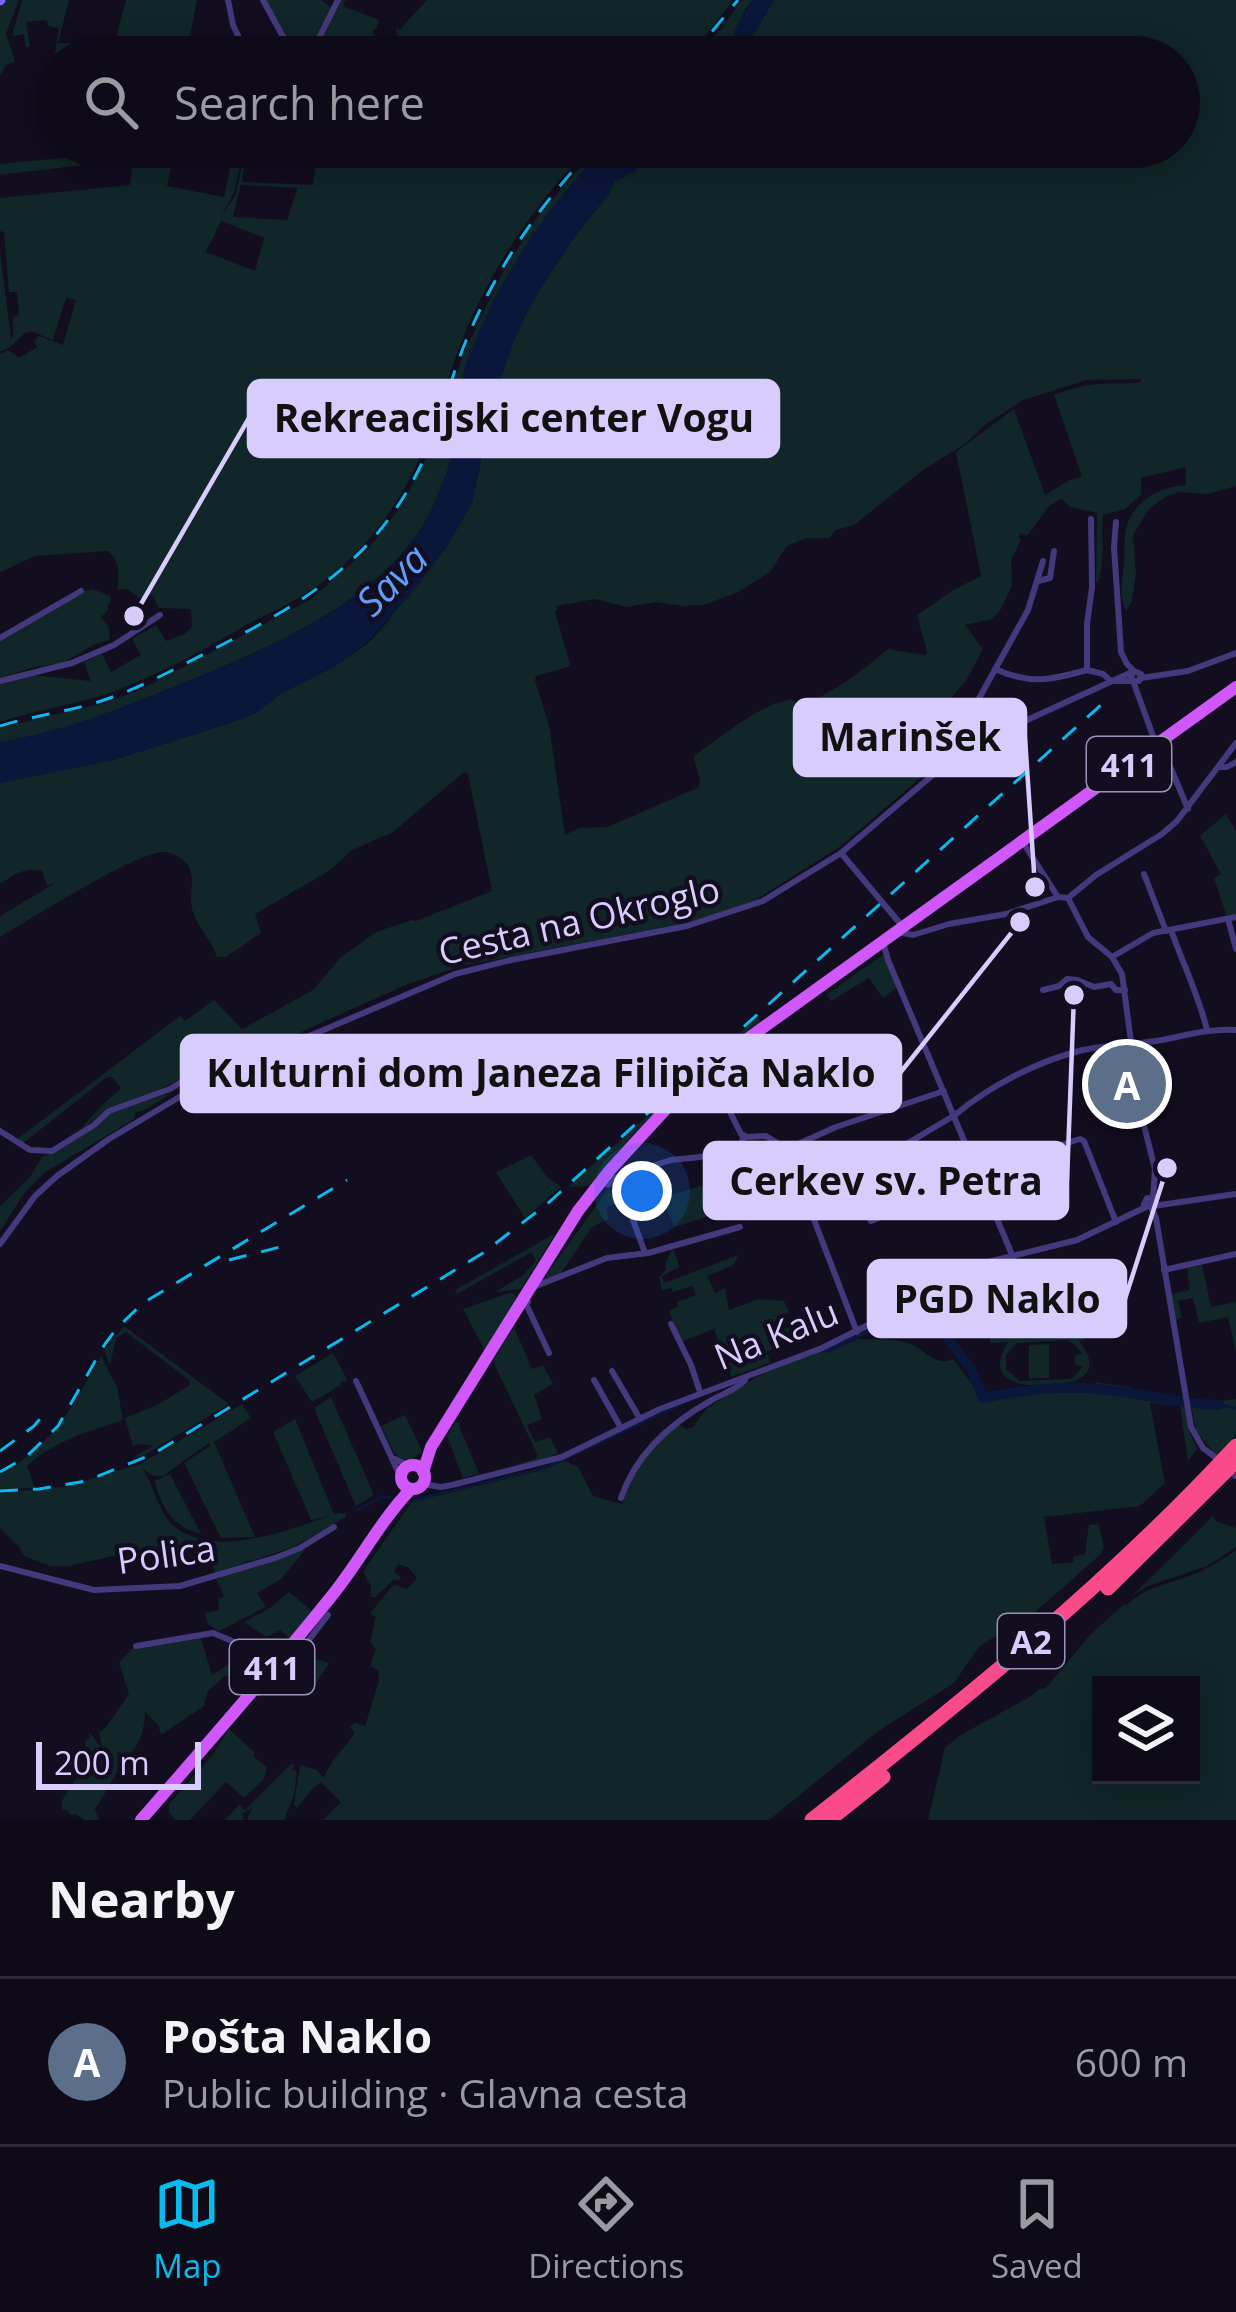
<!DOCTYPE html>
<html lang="en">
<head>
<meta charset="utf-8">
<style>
	body { margin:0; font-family:"Open Sans",sans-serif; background:#1c1824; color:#f1f3f6 }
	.controls { position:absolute; right:36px; bottom:36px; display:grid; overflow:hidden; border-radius:0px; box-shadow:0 6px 30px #0003 }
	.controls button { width:108px; height:108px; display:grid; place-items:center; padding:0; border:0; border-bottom:3px solid #2e2b36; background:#0e0a17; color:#f1f3f6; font:60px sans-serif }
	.scale { position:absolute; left:36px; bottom:30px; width:165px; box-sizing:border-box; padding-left:12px; border:6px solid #d8ccfd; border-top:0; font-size:33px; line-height:42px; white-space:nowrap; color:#d8ccfd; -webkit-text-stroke:9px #120d1f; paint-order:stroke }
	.you { position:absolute; left:642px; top:1191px; width:42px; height:42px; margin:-30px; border:9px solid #fff; border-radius:50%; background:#1a73e8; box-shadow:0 0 0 18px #1a73e833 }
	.badge { display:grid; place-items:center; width:78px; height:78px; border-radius:50%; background:#08bbee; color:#fff; font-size:39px; font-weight:700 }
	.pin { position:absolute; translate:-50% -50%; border:6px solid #fff; box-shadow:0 3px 12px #0006 }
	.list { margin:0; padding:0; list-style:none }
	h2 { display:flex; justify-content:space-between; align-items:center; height:156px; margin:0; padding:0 48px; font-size:51px }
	h2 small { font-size:39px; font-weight:400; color:#9b9aa1 }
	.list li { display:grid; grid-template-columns:78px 1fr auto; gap:36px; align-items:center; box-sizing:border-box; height:168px; padding:0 48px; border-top:3px solid #2e2b36 }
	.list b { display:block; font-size:45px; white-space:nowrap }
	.list p { margin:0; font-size:39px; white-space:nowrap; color:#9b9aa1 }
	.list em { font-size:39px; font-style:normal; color:#9b9aa1 }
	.icon { flex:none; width:66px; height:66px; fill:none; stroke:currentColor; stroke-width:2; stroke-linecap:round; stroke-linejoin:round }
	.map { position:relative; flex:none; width:1236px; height:1820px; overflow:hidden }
	.search { position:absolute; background:#0e0a17; box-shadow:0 6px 30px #0003; left:36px; right:36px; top:36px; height:132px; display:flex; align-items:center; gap:30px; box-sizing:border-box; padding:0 42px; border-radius:66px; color:#9b9aa1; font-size:45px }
	.sheet { height:324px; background:#0e0a17 }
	nav { display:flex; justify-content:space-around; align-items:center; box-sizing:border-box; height:168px; border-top:3px solid #2e2b36; background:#0e0a17; font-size:33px; color:#9b9aa1 }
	nav a { display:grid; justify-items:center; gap:6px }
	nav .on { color:#08bbee }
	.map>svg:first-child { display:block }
	.green { fill:#102628; fill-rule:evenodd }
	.water { fill:#0a163a }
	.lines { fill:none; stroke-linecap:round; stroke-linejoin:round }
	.stream { stroke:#0a163a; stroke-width:3 }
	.river { stroke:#0a163a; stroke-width:10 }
	.street { stroke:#44397c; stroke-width:6 }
	.secondary { stroke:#7c67fa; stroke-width:9 }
	.primary { stroke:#d057fa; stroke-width:12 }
	.highway { stroke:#f94b8a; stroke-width:15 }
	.rail { stroke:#08bbee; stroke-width:3; stroke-dasharray:18 15; stroke-linecap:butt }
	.labels { text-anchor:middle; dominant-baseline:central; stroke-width:9; stroke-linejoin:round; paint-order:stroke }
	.shield { fill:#120d1f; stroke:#9d93ba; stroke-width:3 }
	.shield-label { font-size:33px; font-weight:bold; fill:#d8ccfd }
	.street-label { font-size:36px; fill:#d8ccfd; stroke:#120d1f }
	.water-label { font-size:39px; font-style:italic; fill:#5e9ffa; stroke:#120d1f }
	.leader { fill:none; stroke:#d8ccfd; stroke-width:4.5 }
	.callout-dot { fill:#d8ccfd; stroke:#120d1f; stroke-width:4.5 }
	.callout { fill:#d8ccfd; stroke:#d8ccfd; stroke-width:4.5 }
	.callout-label { font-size:39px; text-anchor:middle; font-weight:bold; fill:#111 }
</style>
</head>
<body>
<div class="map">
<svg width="1236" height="1820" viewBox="0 0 1236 1820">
	<rect width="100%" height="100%" fill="#120d1f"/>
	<!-- green -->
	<g class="green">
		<polygon points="4,0 19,0 6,33 15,62 6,65 0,76 0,8"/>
		<polygon points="22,0 69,0 58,43 114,44 126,0 197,0 190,35 221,47 227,57 138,57 137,47 134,46 55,53 59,28 49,26 46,20 26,22 30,46 26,48 24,34 12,36"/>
		<polygon points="264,0 321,0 333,9 312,45 299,54 295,53"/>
		<polygon points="339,0 345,0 343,6 379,20 377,28 372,32 379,41 376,48 371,48 369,43 360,45 359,57 341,57 343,53 336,57 322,57 314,47"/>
		<polygon points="427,0 733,0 707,34 685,57 388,57 386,52 389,46 400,46 423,54 424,50 397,37 396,28 400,29"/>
		<polygon points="742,0 753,0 746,8 724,57 694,57 719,31"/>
		<path d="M774 0H1236V486L1208 494 1179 492 1167 496 1149 509 1133 535 1136 573 1132 601 1126 611C1119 598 1122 581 1124 565 1125 555 1124 546 1125 536 1128 504 1156 487 1186 485V467L1141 478 1142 494 1125 509 1103 515C1101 537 1105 562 1098 583L1096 582 1097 513 1071 507 1061 499 1049 506 1027 536 1021 533 1018 537 1021 540 1011 560 1012 585 1001 609 992 619 965 625 983 649 966 681 950 699 958 728 932 745 926 773 841 846 751 903 687 923 461 966 408 984 225 1066 216 1067 212 1063 203 1062 195 1071 159 1090 108 1108 75 1135C90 1119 103 1103 121 1088L112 1077H107L22 1144 16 1140 180 1016 185 1021 214 1000 242 1029 313 990 341 957 376 932 412 920 416 921 492 891 468 774 464 772 393 832 352 850 329 871 255 914 261 933 226 957H217C212 940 197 928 192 909 188 893 197 878 187 864 182 858 172 852 163 852 134 853 31 919 0 937V916L57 882 47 886 42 871C25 866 14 875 0 884V783L113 760 233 722 256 713 280 694 335 666 367 644 385 625 472 503 495 393 516 335 533 300 575 236 610 192 614 181 623 178 660 147H1179V57H750L752 37ZM1141 379V382L1136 383C1101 384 1088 382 1054 395L1082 476 1068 481 1045 495 1014 409 956 452 981 576 955 589 917 615 927 652 925 655 888 649C861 672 833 693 800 706L792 699C758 705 724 735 695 755L694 758 700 781 699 787 608 827 579 828 565 835 549 725 535 681 536 676 568 667 570 664 555 612 558 610 556 606 595 599 627 607 656 602 682 606 704 605 738 592 770 572 787 546 806 538H829L836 530 854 525 923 470 965 444 986 424 1023 400 1087 380Z"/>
		<path d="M137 147H176L167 186 224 197 234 147H236V151L243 153 234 193 221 217 235 196 246 148 264 159 317 165 376 162 374 149 377 147H590C533 205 485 276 457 354 443 391 433 429 416 466 392 517 352 566 303 595 285 607 265 615 246 625 204 650 160 674 115 691 78 705 37 709 0 722V684L33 675 91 681 84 662 102 654 111 672 141 655 132 639 156 625 166 641 186 633 192 627 191 609 159 608 152 595 140 598 127 589 117 590C120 576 120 561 108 551L35 556 0 572V354L8 350 19 358 37 347 34 341 39 336 63 345 76 300 66 298 53 340 33 332 25 333 10 347 0 352V252L11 339 13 337V317L19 315 17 292H9L4 232 0 231V198L130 185 132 165 99 163 0 175V164L136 151ZM245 163 315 168 313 185 242 182ZM241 185 298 188 287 220 233 217ZM221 221 264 238 255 271 206 252Z"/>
		<path d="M598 147H607C549 203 507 268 478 343 472 357 464 372 461 386 458 400 460 417 458 431 453 458 443 485 432 509 387 602 263 650 174 687 117 710 61 733 0 742V728L104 703 140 690 311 599 369 548 401 506 430 451 463 355 502 274 538 216Z"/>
		<polygon points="93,589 110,596 111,601 108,605 108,610 101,617 109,628 110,640 93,645 61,664 38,666 0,678 0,641 84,591"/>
		<polygon points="1226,814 1236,831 1236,915 1227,917 1214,878 1221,874 1200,836"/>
		<polygon points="883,955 898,986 883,998 869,978 831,1001 827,994"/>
		<polygon points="757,1018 763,1023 591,1186 568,1187"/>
		<polygon points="174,1092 145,1110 136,1112 133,1120 45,1172 25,1192 0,1231 0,1206 30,1177 42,1157 60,1150 110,1113"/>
		<polygon points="531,1155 548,1178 561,1187 525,1218 496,1172"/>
		<polygon points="747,1172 755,1189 766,1186 768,1197 675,1227 661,1198"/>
		<polygon points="609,1188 620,1201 606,1208 609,1219 592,1227 560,1275 547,1280 547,1274"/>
		<polygon points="556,1233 521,1289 495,1292 522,1276 536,1261 532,1252 457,1294 455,1290"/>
		<polygon points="674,1250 679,1267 662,1276 664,1283 738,1255 734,1265 707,1276 715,1293 725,1288 729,1310 759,1299 784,1301 789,1312 776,1324 778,1331 791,1327 793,1339 767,1352 770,1363 731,1377 714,1329 681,1342 669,1311 678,1306 677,1302 696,1295 692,1286 673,1292 671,1288 662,1290 659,1277 666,1270 665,1265 671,1251"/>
		<polygon points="1202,1265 1211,1307 1236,1302 1236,1352 1228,1317 1199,1323 1193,1298 1178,1301 1182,1318 1176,1320 1171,1294 1190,1290 1187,1268"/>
		<polygon points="512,1292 516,1297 514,1303 485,1351 463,1309"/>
		<polygon points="124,1326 229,1404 138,1459 136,1455 153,1446 140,1444 133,1446 125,1418 159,1404 190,1385 189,1380 126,1332 116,1339 110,1365 104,1351"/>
		<polygon points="514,1327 532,1369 543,1365 553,1384 534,1395 542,1419 527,1425 535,1442 550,1437 558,1453 547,1458 495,1471 535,1459 538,1456 493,1361"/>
		<path d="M1084 1335V1340L1079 1341C1107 1376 1073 1385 1045 1386 1013 1386 986 1378 1008 1342L990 1343V1336ZM1067 1340 1074 1344 1083 1354 1075 1355V1365L1083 1366 1072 1379 1020 1381 1006 1369V1355L1017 1343Z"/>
		<path d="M850 1338C869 1341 893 1337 910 1344 927 1350 934 1367 953 1359L983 1398 1028 1389 1095 1388V1382L1129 1387 1130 1391 1118 1392 1185 1404 1190 1433 1197 1449 1188 1461 1180 1406 1150 1403 1165 1483 1140 1506 1044 1517 1052 1564 1073 1562 1074 1556 1085 1554 1089 1525 1099 1524 1104 1548 1101 1554 1033 1614 1023 1612 1015 1623 979 1647 954 1683 877 1732 769 1820H323L341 1802 321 1782 312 1789 297 1808 294 1805 300 1765 317 1770 324 1778C330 1760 346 1748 355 1732L350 1728 354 1722 365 1726 379 1681 378 1670 370 1666 376 1649 370 1642 376 1617 370 1614 391 1587 397 1585 407 1589 417 1578 409 1568 398 1564 394 1571 401 1577 400 1580H394L375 1597H371V1587L363 1571 412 1502 565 1461 578 1467 593 1496 622 1504 637 1467 676 1423 687 1429 693 1427 707 1408 758 1376Z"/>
		<polygon points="1049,1344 1049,1378 1029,1378 1029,1345"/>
		<polygon points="333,1353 348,1381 341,1382 340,1386 312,1402 295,1376"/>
		<path d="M101 1356 117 1387 123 1420C88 1432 54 1441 27 1466L35 1488 0 1489V1474C57 1443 70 1409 101 1356Z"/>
		<polygon points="331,1397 374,1495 356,1506 314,1408"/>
		<polygon points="1236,1399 1236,1435 1217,1456 1196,1431 1191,1403 1215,1407 1220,1401"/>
		<path d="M242 1404 251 1418 214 1442 255 1537 221 1538 184 1463 210 1446 209 1443 163 1476H153L143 1469C153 1485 157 1505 168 1520 205 1563 286 1531 329 1516L311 1520 273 1432 295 1419 334 1514 346 1513V1517L293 1547 215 1573 205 1547 201 1546 148 1548 69 1566H50L24 1556 19 1547 0 1528V1493L64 1487 140 1464Z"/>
		<polygon points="405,1415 422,1451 413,1459 403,1460 394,1453 381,1426"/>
		<polygon points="457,1421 478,1471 479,1474 463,1478 447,1436"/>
		<path d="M170 1474 201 1534C171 1526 163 1509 154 1481Z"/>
		<polygon points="1213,1516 1216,1521 1236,1528 1236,1547 1207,1566 1148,1586 1132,1596"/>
		<polygon points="303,1548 305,1550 281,1579 257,1593 266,1607 219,1631 208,1624 205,1613 219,1610 218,1599 224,1596 216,1579"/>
		<path d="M1236 1550V1820H928L945 1748 959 1736 1033 1695 1039 1689 1046 1688 1089 1636 1124 1604 1127 1605C1146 1586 1167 1585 1191 1575 1208 1569 1222 1560 1236 1550ZM1101 1685H1191V1775H1101Z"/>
		<polygon points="289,1592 313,1612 290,1639 280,1630 266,1637 244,1622 270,1608"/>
		<path d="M200 1636 212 1675 249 1652 264 1657V1660L234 1681 226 1675 208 1691 204 1706 161 1735 158 1725 145 1712C144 1744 132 1750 116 1774 108 1786 104 1797 95 1809L99 1820H84L76 1814 70 1815 67 1810H63L61 1802 81 1771 86 1740 90 1738 89 1735 91 1734 102 1749 99 1733 107 1726 129 1694 119 1663 133 1648Z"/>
		<polygon points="298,1653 329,1663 314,1686 283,1675 282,1671"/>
		<polygon points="229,1729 254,1752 254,1757 267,1767 264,1779 244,1798 226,1782 190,1820 175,1820 169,1812 169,1804 214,1753"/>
		<polygon points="295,1764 292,1770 297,1771 294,1795 284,1820 247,1820 252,1808 242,1814 244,1820 225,1820 239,1805 245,1810 290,1765"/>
	</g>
	<!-- water -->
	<g class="water">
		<polygon points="753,0 774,0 752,37 750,57 724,57 739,21"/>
		<path d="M607 147H660L636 171 614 181 610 192 575 236 533 300 516 335 495 393 472 503 448 545 414 590 366 644 335 666 280 694 256 713 233 722 113 760 0 783V742C61 732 116 710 174 687 263 651 388 601 432 509 443 485 453 458 458 431 461 410 459 388 465 368 470 350 479 334 486 317 516 253 556 196 607 147Z"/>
	</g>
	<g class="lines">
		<!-- stream -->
		<g class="stream">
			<polyline points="1219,1405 1236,1408"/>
			<polyline points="414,1500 545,1468 691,1400"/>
			<polyline points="357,1510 381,1497 393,1498"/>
		</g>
		<!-- river -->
		<path class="river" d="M826 1348 850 1338 915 1302 924 1307 971 1369 983 1398C1021 1390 1058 1385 1097 1389 1138 1392 1178 1404 1219 1405"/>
		<!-- street -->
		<g class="street">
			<polyline points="228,0 233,25 248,57"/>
			<polyline points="263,0 287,44 299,57"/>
			<polyline points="300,57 320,36 338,0"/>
			<polyline points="1116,522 1114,547 1121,652 1127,664 1134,671"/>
			<polyline points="1038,581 1050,578 1054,551"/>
			<polyline points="0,638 81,591"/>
			<path d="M995 669C1031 685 1051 680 1087 670V624L1092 587 1091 519"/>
			<polyline points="1087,670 1103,674 1111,681"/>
			<polygon points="1134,671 1141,674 1139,681 1133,681 1131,677"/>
			<polyline points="1141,678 1188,671 1236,653"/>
			<polyline points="0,681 72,663 114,645 160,615"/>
			<polyline points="1114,681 1133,681 1153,736"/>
			<polyline points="966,752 963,737 967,720 1028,610 1043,561"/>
			<polyline points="1164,752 1188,809"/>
			<polyline points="1219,767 1227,767 1236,762"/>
			<polyline points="1022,841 1058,897"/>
			<polyline points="841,853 903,927"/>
			<polyline points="1144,874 1166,931"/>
			<polyline points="1068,898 1088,937 1112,957 1122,974 1140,1110 1155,1169 1153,1199"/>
			<polyline points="1068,898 1096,875 1162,834 1177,821 1236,743"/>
			<polyline points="1228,919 1236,949"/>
			<path d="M1171 930C1183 964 1199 996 1207 1030"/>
			<polyline points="898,932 913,935 949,924 1006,914 1058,897 1068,898"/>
			<polyline points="883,942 888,960 1013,1257"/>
			<polyline points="1112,957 1153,933 1236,917"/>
			<polyline points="1043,990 1059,986 1067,979 1077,980 1094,987 1111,984 1116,990 1125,990"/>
			<polyline points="709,1079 720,1092 741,1134 747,1137 766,1136 787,1149 857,1332"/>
			<polyline points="0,1131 30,1150 52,1151 94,1125 109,1111 170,1089 204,1068 208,1069 213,1077"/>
			<polyline points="787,1149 836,1127 944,1091"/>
			<polyline points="601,1181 608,1185 612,1179 671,1160 700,1157 742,1146 743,1136"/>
			<polygon points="1147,1198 1153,1199 1151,1207 1144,1204"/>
			<polyline points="1153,1206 1236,1194"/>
			<polyline points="1151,1207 1156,1218 1191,1427 1203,1448 1215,1457"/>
			<polyline points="633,1220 645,1253"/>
			<path d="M1116 1222 1084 1141 1080 1139 1032 1154 871 1221 854 1182 858 1173 955 1115C988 1087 1036 1062 1079 1051 1106 1044 1135 1045 1162 1040 1187 1035 1211 1028 1236 1030"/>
			<polyline points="0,1244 35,1196 57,1176 109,1139 213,1077 455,974 511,960 687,926 763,901 841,853 941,768 1027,720 1132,672"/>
			<polyline points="1164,1270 1236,1254"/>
			<polyline points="531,1288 607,1258 648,1253 740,1227"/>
			<polyline points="528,1302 526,1304 549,1353"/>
			<polyline points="671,1324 691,1365 700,1392"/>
			<polyline points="612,1371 640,1419"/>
			<polyline points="594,1380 621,1428"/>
			<polyline points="356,1381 401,1478"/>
			<polyline points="395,1459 409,1466"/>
			<polyline points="1235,1476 1236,1476"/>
			<polyline points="422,1484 441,1487 452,1485 562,1457 660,1409 822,1348 866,1326 952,1276 988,1262 1077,1240 1146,1207"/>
			<path d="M621 1498C636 1454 672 1422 712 1400 724 1393 736 1390 745 1380"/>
			<polyline points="0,1566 94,1590 180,1586 275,1558 300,1548 334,1527"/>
			<polyline points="136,1646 213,1633 275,1659"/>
			<polyline points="259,1693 305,1645 328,1615"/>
		</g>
		<!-- secondary -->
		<polyline class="secondary" points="0,1 1,0"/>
		<!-- primary -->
		<g class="primary">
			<circle cx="413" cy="1477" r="12"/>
			<polyline points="423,1472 431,1447 578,1211 610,1170 666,1109 739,1045 1236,687"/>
			<path d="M141 1820C206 1745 272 1671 334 1593 361 1559 381 1520 411 1489"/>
		</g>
		<!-- highway -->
		<g class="highway">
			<polyline points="1108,1588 1236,1461"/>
			<path d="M812 1820C960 1703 1108 1585 1236 1446"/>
			<polyline points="829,1820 883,1777"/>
		</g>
		<!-- rail -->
		<g class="rail">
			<polyline points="691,57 738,0"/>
			<path d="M0 726C32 716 66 712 98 702 136 690 171 671 206 653 296 607 370 566 417 473 441 426 450 374 472 327 502 260 544 199 595 147"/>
			<polyline points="229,1260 280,1247"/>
			<polyline points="0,1451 34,1426 49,1408"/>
			<polyline points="0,1472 26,1457 58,1426 105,1344 117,1328 143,1303 347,1180"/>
			<polyline points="0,1491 39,1489 86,1481 153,1454 483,1253 547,1204 1103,703"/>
		</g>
	</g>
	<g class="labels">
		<!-- shield labels -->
		<g class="shield">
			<rect x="1087" y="737" width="84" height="54" rx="9"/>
			<rect x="998" y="1614" width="66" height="54" rx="9"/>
			<rect x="230" y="1640" width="84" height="54" rx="9"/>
		</g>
		<g class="shield-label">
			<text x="1129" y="764">411</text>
			<text x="1031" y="1641">A2</text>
			<text x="272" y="1667">411</text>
		</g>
		<!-- street labels -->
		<g class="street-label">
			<text transform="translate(579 920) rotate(-13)">Cesta na Okroglo</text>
			<text transform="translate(776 1334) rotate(-22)">Na Kalu</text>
			<text transform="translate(166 1554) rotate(-8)">Polica</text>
		</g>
		<!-- water labels -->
		<g class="water-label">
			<text transform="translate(391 579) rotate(-45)">Sava</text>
		</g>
	</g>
	<!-- callouts -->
	<path class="leader" d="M134 616L249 418M1035 887L1025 738M1020 922L900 1073M1074 995L1067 1181M1167 1168L1125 1299"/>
	<g class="callout-dot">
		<circle cx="134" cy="616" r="12"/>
		<circle cx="1035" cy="887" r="12"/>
		<circle cx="1020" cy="922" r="12"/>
		<circle cx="1074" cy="995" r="12"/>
		<circle cx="1167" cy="1168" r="12"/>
	</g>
	<g class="callout">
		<rect x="249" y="381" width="529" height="75" rx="12"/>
		<rect x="795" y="700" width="230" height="75" rx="12"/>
		<rect x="182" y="1036" width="718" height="75" rx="12"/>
		<rect x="705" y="1143" width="362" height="75" rx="12"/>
		<rect x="869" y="1261" width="256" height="75" rx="12"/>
	</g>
	<g class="callout-label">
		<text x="514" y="432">Rekreacijski center Vogu</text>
		<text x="910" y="751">Marinšek</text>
		<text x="541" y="1087">Kulturni dom Janeza Filipiča Naklo</text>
		<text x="886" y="1195">Cerkev sv. Petra</text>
		<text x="997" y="1313">PGD Naklo</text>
	</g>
</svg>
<div class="controls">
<button><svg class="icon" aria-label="layers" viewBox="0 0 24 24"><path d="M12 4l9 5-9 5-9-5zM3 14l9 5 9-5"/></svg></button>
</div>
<div class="scale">200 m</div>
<div class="you"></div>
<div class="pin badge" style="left:1127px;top:1084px;background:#5c6f8a">A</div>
<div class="search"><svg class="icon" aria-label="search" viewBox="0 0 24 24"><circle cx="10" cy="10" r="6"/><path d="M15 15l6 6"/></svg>Search here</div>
</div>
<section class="sheet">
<h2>Nearby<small></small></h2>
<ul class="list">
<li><span class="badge" style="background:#5c6f8a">A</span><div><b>Pošta Naklo</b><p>Public building · Glavna cesta</p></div><em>600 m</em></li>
</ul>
</section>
<nav>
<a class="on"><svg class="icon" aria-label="map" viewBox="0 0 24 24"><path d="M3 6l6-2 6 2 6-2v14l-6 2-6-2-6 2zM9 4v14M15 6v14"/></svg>Map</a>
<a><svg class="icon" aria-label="directions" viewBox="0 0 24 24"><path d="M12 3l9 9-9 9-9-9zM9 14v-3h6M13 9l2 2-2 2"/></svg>Directions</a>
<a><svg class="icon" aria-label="saved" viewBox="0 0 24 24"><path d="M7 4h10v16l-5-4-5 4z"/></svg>Saved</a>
</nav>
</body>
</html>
